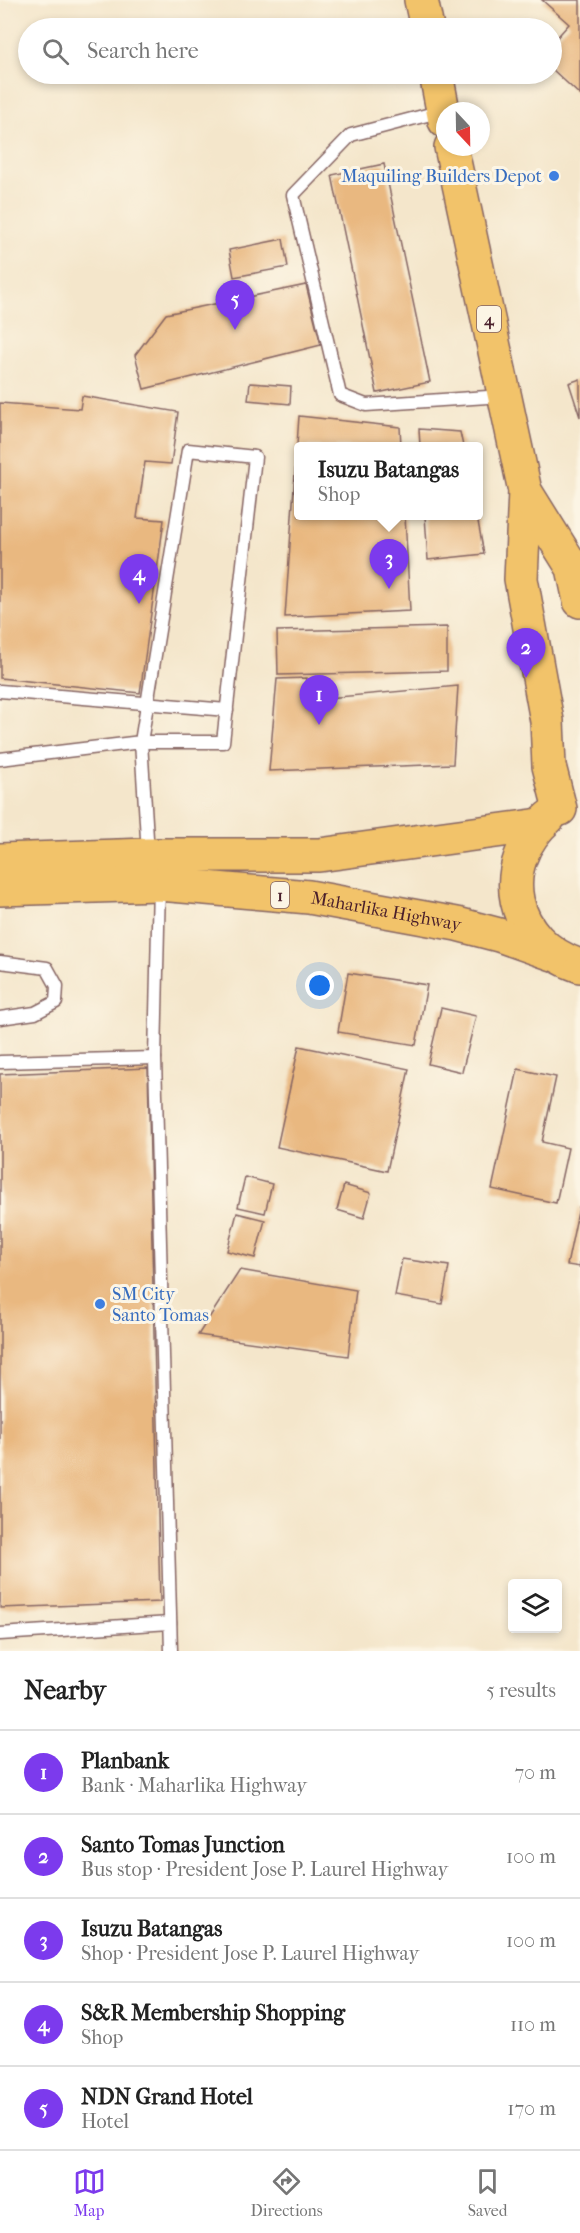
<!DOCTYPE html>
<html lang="en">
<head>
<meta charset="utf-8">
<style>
	body { margin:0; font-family:"IM FELL French Canon",serif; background:#f2f2f2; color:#222 }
	.controls { position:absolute; right:18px; bottom:18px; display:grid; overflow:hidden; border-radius:6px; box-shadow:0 3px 9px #0003 }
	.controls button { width:54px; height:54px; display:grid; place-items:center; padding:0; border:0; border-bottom:2px solid #e0e0e0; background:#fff; color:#222; font:30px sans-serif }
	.compass { position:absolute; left:436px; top:102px; width:54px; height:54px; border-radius:50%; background:#fff; box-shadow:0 3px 9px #0003; rotate:158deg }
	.you { position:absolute; left:320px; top:986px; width:21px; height:21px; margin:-15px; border:4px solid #fff; border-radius:50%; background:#1a73e8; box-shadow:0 0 0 9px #1a73e833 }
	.badge { display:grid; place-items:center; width:39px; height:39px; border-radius:50%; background:#7c3aed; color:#fff; font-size:20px; font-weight:700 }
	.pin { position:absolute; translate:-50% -50px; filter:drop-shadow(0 2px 3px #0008) }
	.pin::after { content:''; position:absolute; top:32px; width:21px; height:18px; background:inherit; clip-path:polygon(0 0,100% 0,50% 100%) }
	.popup { position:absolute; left:294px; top:442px; width:189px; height:78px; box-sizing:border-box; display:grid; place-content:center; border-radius:6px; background:#fff; filter:drop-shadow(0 2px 4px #0005); font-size:20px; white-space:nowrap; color:#767676 }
	.popup b { font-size:22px; color:#222 }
	.popup::after { content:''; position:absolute; left:50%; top:100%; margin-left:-12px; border:12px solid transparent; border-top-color:#fff }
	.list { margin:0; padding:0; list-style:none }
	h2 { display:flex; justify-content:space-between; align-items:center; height:78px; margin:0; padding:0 24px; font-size:26px }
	h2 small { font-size:20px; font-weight:400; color:#767676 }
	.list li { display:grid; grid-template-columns:39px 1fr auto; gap:18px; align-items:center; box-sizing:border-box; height:84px; padding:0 24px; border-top:2px solid #e0e0e0 }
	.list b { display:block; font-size:22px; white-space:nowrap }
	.list p { margin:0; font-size:20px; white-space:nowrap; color:#767676 }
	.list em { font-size:20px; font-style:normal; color:#767676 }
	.icon { flex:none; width:33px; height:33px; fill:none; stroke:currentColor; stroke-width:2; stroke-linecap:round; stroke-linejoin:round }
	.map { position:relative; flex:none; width:580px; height:1651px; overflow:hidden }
	.search { position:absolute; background:#fff; box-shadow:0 3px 9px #0003; left:18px; right:18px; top:18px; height:66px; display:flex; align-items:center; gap:15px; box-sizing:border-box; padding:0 21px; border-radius:33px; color:#767676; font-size:22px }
	.sheet { height:498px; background:#fff }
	nav { display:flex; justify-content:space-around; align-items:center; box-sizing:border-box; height:84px; border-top:2px solid #e0e0e0; background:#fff; font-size:16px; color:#767676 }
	nav a { display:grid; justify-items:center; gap:3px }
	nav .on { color:#7c3aed }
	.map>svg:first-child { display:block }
	.building { fill:#e9b880 }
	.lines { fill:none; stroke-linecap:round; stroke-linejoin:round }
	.lane-casing { stroke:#866563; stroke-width:15 }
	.highway-casing { stroke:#866563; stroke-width:36 }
	.lane { stroke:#fff; stroke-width:12 }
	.highway { stroke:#f2c36a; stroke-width:33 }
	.shop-dot { fill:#3f7fe0; stroke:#fcf5e5; stroke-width:2 }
	.labels { text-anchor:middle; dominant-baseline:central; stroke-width:6; stroke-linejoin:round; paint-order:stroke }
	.shield { fill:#fcf5e5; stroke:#7f5f63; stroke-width:1.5 }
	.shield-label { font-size:16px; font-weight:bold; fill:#4a1f2b }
	.shop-label { font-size:18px; fill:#366cbe; stroke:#fcf5e5; text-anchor:end }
	.street-label { font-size:18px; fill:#4a1f2b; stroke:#fcf5e5 }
</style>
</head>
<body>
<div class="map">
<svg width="580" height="1651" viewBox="0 0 580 1651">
	<rect width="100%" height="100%" fill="#fcf5e5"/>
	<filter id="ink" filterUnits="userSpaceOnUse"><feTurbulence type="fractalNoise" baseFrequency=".0167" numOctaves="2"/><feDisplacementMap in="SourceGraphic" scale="12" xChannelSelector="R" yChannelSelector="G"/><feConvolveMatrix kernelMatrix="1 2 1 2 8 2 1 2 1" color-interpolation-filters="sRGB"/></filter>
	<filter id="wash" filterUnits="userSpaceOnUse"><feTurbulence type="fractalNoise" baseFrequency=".008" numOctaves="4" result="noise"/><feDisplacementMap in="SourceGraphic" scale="24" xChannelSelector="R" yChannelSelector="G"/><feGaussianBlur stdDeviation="1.35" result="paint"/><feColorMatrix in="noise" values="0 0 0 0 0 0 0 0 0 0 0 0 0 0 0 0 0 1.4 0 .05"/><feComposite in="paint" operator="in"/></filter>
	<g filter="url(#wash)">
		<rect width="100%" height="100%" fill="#f4e6cb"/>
		<g id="blocks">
			<!-- building -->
			<g class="building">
				<polygon points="542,0 580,0 580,95 552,69 552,43 569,24"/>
				<polygon points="384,164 430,382 377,393 332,175"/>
				<polygon points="283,239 288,267 234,277 229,250"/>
				<polygon points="306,285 321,345 144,389 135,355 166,314"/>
				<polygon points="580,379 580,417 569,383"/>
				<polygon points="250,383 291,386 290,404 248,400"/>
				<polygon points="82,396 178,412 171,464 145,462 137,518 164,520 140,693 0,678 0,403 80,409"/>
				<polygon points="299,416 400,427 401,446 299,446 299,516 405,516 410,611 285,617"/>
				<polygon points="419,429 460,432 463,446 420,446"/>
				<polygon points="425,516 477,516 484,554 428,560"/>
				<polygon points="447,627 447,671 278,675 277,631"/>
				<polygon points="307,678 306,700 458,686 453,764 269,771 277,679"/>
				<polygon points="348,973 427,985 416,1045 338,1032"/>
				<polygon points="441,1008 476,1016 462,1072 428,1064"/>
				<polygon points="299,1046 409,1069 387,1171 277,1147"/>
				<polygon points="148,1068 160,1602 0,1608 0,1074"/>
				<polygon points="518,1069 556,1077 542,1142 568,1148 556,1203 492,1189"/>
				<polygon points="245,1177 272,1184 265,1213 238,1207"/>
				<polygon points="344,1185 371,1193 364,1218 337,1210"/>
				<polygon points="579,1207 580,1207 580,1267 567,1265"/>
				<polygon points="237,1213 265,1220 255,1258 227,1251"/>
				<polygon points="402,1259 449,1266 442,1304 395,1296"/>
				<polygon points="240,1270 356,1290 348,1356 198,1335"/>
			</g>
		</g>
	</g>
	<g filter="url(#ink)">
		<use href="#blocks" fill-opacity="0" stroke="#866563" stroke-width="1.5"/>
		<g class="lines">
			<!-- lane casing -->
			<g class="lane-casing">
				<g id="lane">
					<polyline points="442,111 351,135 293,195 340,395 366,405 503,396"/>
					<polyline points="0,691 227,710"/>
					<polyline points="0,759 141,742 223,742 255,457 188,450 141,742 148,854"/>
					<polyline points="159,884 155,1058 171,1651"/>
					<polyline points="0,962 47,968 57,986 56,1002 35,1013 0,1018"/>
					<polyline points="0,1062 155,1058"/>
					<polyline points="0,1634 170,1623"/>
				</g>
			</g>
			<!-- highway casing -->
			<g class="highway-casing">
				<g id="highway">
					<polyline points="421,0 427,28"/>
					<polyline points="436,74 445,121"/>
					<polyline points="451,147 525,491 521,579 547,721 549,766 560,809"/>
					<polyline points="525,491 573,568 580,601"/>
					<path d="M549 817C493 866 510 942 580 966"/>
					<polyline points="0,860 148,855 319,855 540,825"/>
					<path id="s1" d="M0 889 159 884 309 897 457 924 499 935 553 954"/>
				</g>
			</g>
			<!-- lane -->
			<use href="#lane" class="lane"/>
			<!-- highway -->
			<use href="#highway" class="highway"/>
		</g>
	</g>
	<!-- markers -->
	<g class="shop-dot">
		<circle cx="554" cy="176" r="6"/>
		<circle cx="100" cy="1304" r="6"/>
	</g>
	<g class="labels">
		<!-- shield labels -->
		<g class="shield">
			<rect x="477" y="306" width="24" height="26" rx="4.5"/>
			<rect x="271" y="882" width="18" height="26" rx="4.5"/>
		</g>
		<g class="shield-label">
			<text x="489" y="319">4</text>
			<text x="280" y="895">1</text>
		</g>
		<!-- shop labels -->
		<g class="shop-label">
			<text x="542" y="176">Maquiling Builders Depot</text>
			<text x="112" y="1294" text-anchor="start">SM City<tspan x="112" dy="21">Santo Tomas</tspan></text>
		</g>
		<!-- street labels -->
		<g class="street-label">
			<text stroke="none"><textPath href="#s1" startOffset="388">Maharlika Highway</textPath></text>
		</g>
	</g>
</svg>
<div class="controls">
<button><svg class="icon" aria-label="layers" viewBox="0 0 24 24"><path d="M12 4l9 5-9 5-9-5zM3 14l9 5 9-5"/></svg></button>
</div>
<svg class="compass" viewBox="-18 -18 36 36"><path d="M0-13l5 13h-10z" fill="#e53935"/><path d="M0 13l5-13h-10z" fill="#767676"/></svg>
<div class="you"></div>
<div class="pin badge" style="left:319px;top:725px">1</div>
<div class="pin badge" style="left:526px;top:678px">2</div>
<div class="pin badge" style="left:389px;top:589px">3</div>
<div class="popup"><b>Isuzu Batangas</b>Shop</div>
<div class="pin badge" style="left:139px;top:604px">4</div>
<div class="pin badge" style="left:235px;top:330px">5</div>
<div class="search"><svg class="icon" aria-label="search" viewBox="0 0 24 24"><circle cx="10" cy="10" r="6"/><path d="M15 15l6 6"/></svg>Search here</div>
</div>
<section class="sheet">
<h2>Nearby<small>5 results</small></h2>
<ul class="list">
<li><span class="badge">1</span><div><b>Planbank</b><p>Bank · Maharlika Highway</p></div><em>70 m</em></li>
<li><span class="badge">2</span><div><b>Santo Tomas Junction</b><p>Bus stop · President Jose P. Laurel Highway</p></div><em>100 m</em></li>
<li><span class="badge">3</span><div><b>Isuzu Batangas</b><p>Shop · President Jose P. Laurel Highway</p></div><em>100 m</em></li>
<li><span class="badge">4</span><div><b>S&amp;R Membership Shopping</b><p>Shop</p></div><em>110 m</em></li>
<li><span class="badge">5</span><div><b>NDN Grand Hotel</b><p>Hotel</p></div><em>170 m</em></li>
</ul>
</section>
<nav>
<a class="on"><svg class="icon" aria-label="map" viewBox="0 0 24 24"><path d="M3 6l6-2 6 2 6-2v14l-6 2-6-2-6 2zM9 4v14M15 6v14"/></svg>Map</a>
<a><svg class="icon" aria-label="directions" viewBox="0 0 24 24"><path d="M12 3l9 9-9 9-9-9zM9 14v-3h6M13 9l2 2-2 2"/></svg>Directions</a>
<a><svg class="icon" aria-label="saved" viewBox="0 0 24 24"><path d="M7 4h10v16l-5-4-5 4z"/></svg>Saved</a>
</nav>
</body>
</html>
